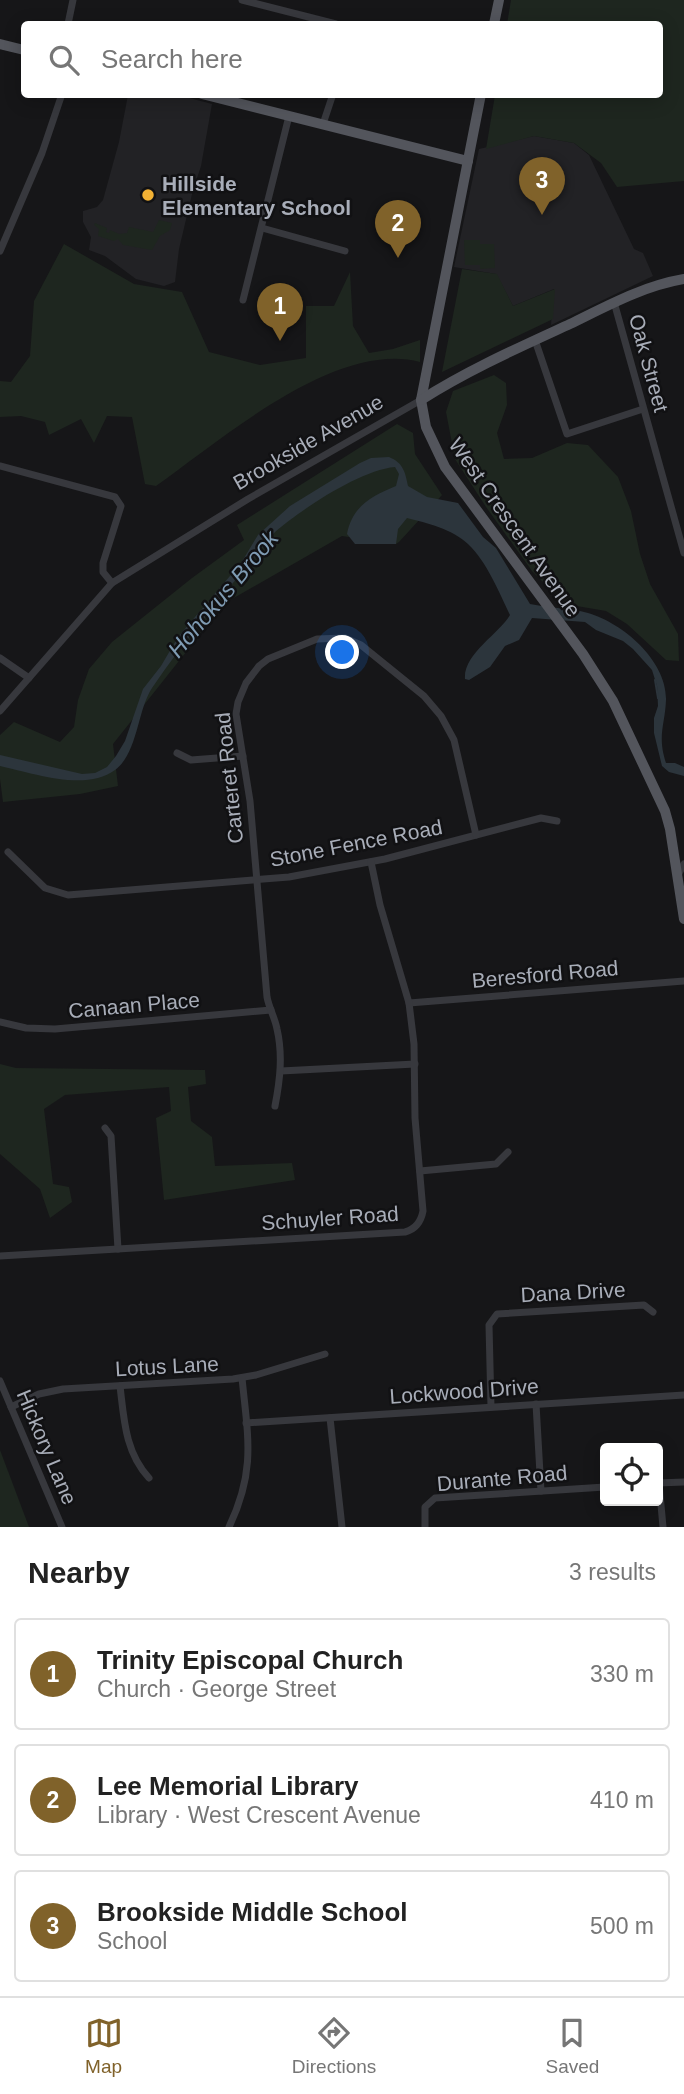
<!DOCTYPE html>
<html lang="en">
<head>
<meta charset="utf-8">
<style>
	body { margin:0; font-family:Arial,sans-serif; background:#f2f2f2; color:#222 }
	.controls { position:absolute; right:21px; bottom:21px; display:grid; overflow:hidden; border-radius:7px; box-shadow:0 4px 18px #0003 }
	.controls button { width:63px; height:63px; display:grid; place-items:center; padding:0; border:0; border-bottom:2px solid #e0e0e0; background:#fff; color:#222; font:35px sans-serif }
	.you { position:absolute; left:343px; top:653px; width:24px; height:24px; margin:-18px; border:5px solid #fff; border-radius:50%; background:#1a73e8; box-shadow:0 0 0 10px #1a73e833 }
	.badge { display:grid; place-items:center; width:46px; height:46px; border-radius:50%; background:#80622a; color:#fff; font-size:23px; font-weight:700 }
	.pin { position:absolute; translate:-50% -58px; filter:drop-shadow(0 2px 4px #0008) }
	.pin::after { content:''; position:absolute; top:37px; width:24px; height:21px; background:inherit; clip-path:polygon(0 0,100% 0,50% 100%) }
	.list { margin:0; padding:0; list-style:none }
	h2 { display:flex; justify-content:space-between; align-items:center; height:91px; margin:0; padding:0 28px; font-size:30px }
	h2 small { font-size:23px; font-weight:400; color:#767676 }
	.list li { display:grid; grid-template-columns:46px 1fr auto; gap:21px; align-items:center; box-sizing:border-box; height:112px; margin:0 14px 14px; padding:0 14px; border:2px solid #e0e0e0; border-radius:7px }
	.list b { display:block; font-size:26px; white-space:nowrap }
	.list p { margin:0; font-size:23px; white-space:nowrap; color:#767676 }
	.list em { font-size:23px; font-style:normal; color:#767676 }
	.icon { flex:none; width:38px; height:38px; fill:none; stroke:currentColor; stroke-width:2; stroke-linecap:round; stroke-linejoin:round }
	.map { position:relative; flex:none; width:684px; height:1527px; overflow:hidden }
	.search { position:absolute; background:#fff; box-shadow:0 4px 18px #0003; left:21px; right:21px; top:21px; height:77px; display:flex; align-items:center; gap:18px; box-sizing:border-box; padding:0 24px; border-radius:7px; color:#767676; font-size:26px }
	.sheet { height:469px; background:#fff }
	nav { display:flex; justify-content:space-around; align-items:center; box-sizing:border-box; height:98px; border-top:2px solid #e0e0e0; background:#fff; font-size:19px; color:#767676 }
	nav a { display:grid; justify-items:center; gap:4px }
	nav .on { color:#80622a }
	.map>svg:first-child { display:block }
	.built { fill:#222225 }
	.green { fill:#1e261f }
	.water { fill:#2c353c }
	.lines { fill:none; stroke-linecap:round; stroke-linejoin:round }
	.stream { stroke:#2c353c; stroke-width:2 }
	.minor { stroke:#37383d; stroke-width:7 }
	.major { stroke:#53555c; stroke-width:10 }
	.poi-dot { fill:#f2b134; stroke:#111113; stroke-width:2.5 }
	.labels { text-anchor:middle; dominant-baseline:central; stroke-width:5; stroke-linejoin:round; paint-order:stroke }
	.poi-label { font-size:21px; font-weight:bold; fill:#a8adb8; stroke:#111113; text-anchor:start }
	.street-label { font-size:21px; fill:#a8adb8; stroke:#111113 }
	.water-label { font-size:23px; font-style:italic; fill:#7f9bb3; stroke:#111113 }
</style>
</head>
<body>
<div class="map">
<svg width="684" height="1527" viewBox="0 0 684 1527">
	<rect width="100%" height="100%" fill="#161618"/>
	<!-- built -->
	<g class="built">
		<polygon points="128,95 178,95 212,104 201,166 193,190 179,249 175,282 164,286 136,279 105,256 89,250 91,237 83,222 83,211 97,207 103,200 119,142"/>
		<polygon points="534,136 574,143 589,155 634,249 643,253 653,276 551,325 554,289 513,306 496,274 454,267 479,149"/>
	</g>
	<!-- green -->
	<g class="green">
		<polygon points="511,0 684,0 684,181 617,187 601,163 574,143 534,136 486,149 495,95 660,94 660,24 507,24"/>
		<polygon points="159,220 172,223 170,230 160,236 152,250 123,245 118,239 114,241 98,236 99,229 94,225 95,223 107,228 106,232 109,233 110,230 119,234 127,233 129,227 153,232"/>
		<polygon points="464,240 480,240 480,244 494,244 495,268 480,269 480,265 465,265"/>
		<path d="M64 244 134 284 182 292 209 352 260 365 306 358V306H334L350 272 353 326 369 353 393 349 420 340V362C336 340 222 439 156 486L145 484 132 417 107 416 94 443 81 419 49 435 45 422 21 416 0 417V381L11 382 30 356 34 301Z"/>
		<polygon points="462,269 497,274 513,306 555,289 553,319 442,372"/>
		<polygon points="494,375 506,383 507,405 497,433 504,459 532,458 567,443 588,445 618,477 631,511 640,554 650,584 678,634 679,661 666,660 627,624 606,611 565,604 532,571 486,507 455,459 446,412 453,391"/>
		<polygon points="397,424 413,433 415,454 442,495 399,542 396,544 342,536 225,603 113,744 118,786 80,794 3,802 0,779 0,735 14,722 60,742 74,727 78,700 89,669 112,642 192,578 244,540 237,525"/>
		<polygon points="0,1064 16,1068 205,1070 206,1084 188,1087 191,1121 212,1137 215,1166 292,1163 295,1180 164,1200 156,1118 171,1111 169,1087 65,1095 44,1109 53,1184 69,1187 72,1202 50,1218 40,1189 0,1154"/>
		<polygon points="0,1450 29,1527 0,1527"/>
	</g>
	<!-- water -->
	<path class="water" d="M389 457C403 463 405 471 408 486L427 497 458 503 483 537 496 548 530 604C549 608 570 608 588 613 623 623 667 661 666 700 665 725 657 736 666 763H675L684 767V776L669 772 662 766 654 733V718L658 706 657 686 652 670 633 649 623 641 596 630 585 622 532 618 519 640 505 646 490 667 469 680 465 679C463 654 499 634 510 615 499 592 487 562 468 544 452 529 427 523 407 518L398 529 396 544H355L347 534C352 507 371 496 396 486L399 474 395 467C360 470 302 509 275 532 233 584 189 633 152 688 137 711 138 753 115 770 86 792 32 773 0 766V755L82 774 95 773 107 767 116 756 125 741 143 689 161 666 178 637 241 563 258 535 290 506 360 463 371 458Z"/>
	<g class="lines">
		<!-- stream -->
		<polyline class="stream" points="655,680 658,698"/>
		<!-- minor -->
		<g class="minor">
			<polyline points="242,0 336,24"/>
			<polyline points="68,24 73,0"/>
			<polyline points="323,124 333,94"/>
			<polyline points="262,228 345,251"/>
			<polyline points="0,251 42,153 62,94"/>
			<polyline points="243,300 289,116"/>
			<polyline points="614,302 684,553"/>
			<polyline points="535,340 567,434 643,409"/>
			<polyline points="0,466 115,497 121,506 103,563 103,572 112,583"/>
			<polyline points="0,658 29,678"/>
			<polyline points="0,711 112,583 248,499 421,400"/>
			<polyline points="177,753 191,760 243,756"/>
			<polyline points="8,852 45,888 68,895 289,877 385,859 541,818 557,821"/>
			<polyline points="678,875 684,864"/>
			<polyline points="409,1003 684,981"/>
			<polyline points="0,1022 26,1028 55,1029 271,1010"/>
			<polyline points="281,1071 415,1064"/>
			<path d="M275 1106C280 1080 283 1055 277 1029 275 1018 269 1008 267 997L250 801 236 714 238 702 246 683 259 666 268 659 317 639 345 638 361 645 424 696 441 716 454 740 476 835"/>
			<polyline points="105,1128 111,1136 118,1249"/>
			<polyline points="420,1171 496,1164 508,1152"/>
			<path d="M0 1256 405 1232C416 1229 421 1222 423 1211L415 1118 414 1044 409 1003 380 905 371 862"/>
			<polyline points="0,1381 62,1527"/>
			<path d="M120 1386C124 1419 125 1452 149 1478"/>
			<polyline points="536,1404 541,1491"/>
			<polyline points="11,1407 39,1394 63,1389 233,1379 256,1375 325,1354"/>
			<polyline points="491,1407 489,1325 497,1314 644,1305 653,1312"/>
			<polyline points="330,1418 342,1527"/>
			<polyline points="246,1423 684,1395"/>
			<polyline points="658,1483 684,1482"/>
			<polyline points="659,1483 663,1527"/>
			<path d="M229 1527C256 1470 248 1438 242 1378"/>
			<polyline points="425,1527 425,1507 435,1498 605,1487"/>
		</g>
		<!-- major -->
		<g class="major">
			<polyline points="494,24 499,0"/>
			<polyline points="0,44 24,50"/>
			<polyline points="202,94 468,161"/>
			<polyline points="481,94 421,400 426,427 445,467 583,654 613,701 665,811 670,829 684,919"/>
			<path d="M421 400C468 370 520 347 570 324 607 306 643 286 684 279"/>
		</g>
	</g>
	<!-- markers -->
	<circle class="poi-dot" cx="148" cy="195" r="7"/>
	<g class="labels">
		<!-- poi labels -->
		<g class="poi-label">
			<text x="162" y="183">Hillside<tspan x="162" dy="24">Elementary School</tspan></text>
		</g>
		<!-- street labels -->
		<g class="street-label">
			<text transform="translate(649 363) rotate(75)">Oak Street</text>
			<text transform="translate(308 442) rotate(-30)">Brookside Avenue</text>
			<text transform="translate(515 527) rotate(55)">West Crescent Avenue</text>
			<text transform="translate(229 778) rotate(-96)">Carteret Road</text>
			<text transform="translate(356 843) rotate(-11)">Stone Fence Road</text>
			<text transform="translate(545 974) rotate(-5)">Beresford Road</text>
			<text transform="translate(134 1005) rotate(-5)">Canaan Place</text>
			<text transform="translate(330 1218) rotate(-4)">Schuyler Road</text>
			<text transform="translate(573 1292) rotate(-3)">Dana Drive</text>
			<text transform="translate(167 1366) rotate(-3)">Lotus Lane</text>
			<text transform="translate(464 1391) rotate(-4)">Lockwood Drive</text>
			<text transform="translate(47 1447) rotate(67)">Hickory Lane</text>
			<text transform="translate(502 1478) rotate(-5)">Durante Road</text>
		</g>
		<!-- water labels -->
		<g class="water-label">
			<text transform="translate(223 594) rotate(-50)">Hohokus Brook</text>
		</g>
	</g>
</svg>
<div class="controls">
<button><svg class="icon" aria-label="locate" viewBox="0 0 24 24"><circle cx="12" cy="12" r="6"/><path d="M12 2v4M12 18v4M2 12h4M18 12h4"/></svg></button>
</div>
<div class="you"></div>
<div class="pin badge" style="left:280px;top:341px">1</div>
<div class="pin badge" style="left:398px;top:258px">2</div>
<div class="pin badge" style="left:542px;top:215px">3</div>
<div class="search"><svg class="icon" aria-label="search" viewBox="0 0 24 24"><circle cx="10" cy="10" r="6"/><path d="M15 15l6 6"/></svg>Search here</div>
</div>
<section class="sheet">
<h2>Nearby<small>3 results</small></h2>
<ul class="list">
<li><span class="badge">1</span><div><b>Trinity Episcopal Church</b><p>Church · George Street</p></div><em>330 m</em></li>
<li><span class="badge">2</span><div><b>Lee Memorial Library</b><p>Library · West Crescent Avenue</p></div><em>410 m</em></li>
<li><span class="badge">3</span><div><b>Brookside Middle School</b><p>School</p></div><em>500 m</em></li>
</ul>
</section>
<nav>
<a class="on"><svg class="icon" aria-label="map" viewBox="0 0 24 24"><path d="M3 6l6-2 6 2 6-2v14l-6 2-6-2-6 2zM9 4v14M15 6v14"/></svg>Map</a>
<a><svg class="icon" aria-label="directions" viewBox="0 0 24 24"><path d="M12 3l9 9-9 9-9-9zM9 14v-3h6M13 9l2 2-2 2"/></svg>Directions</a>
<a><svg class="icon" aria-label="saved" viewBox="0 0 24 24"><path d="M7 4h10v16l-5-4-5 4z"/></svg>Saved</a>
</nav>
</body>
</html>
